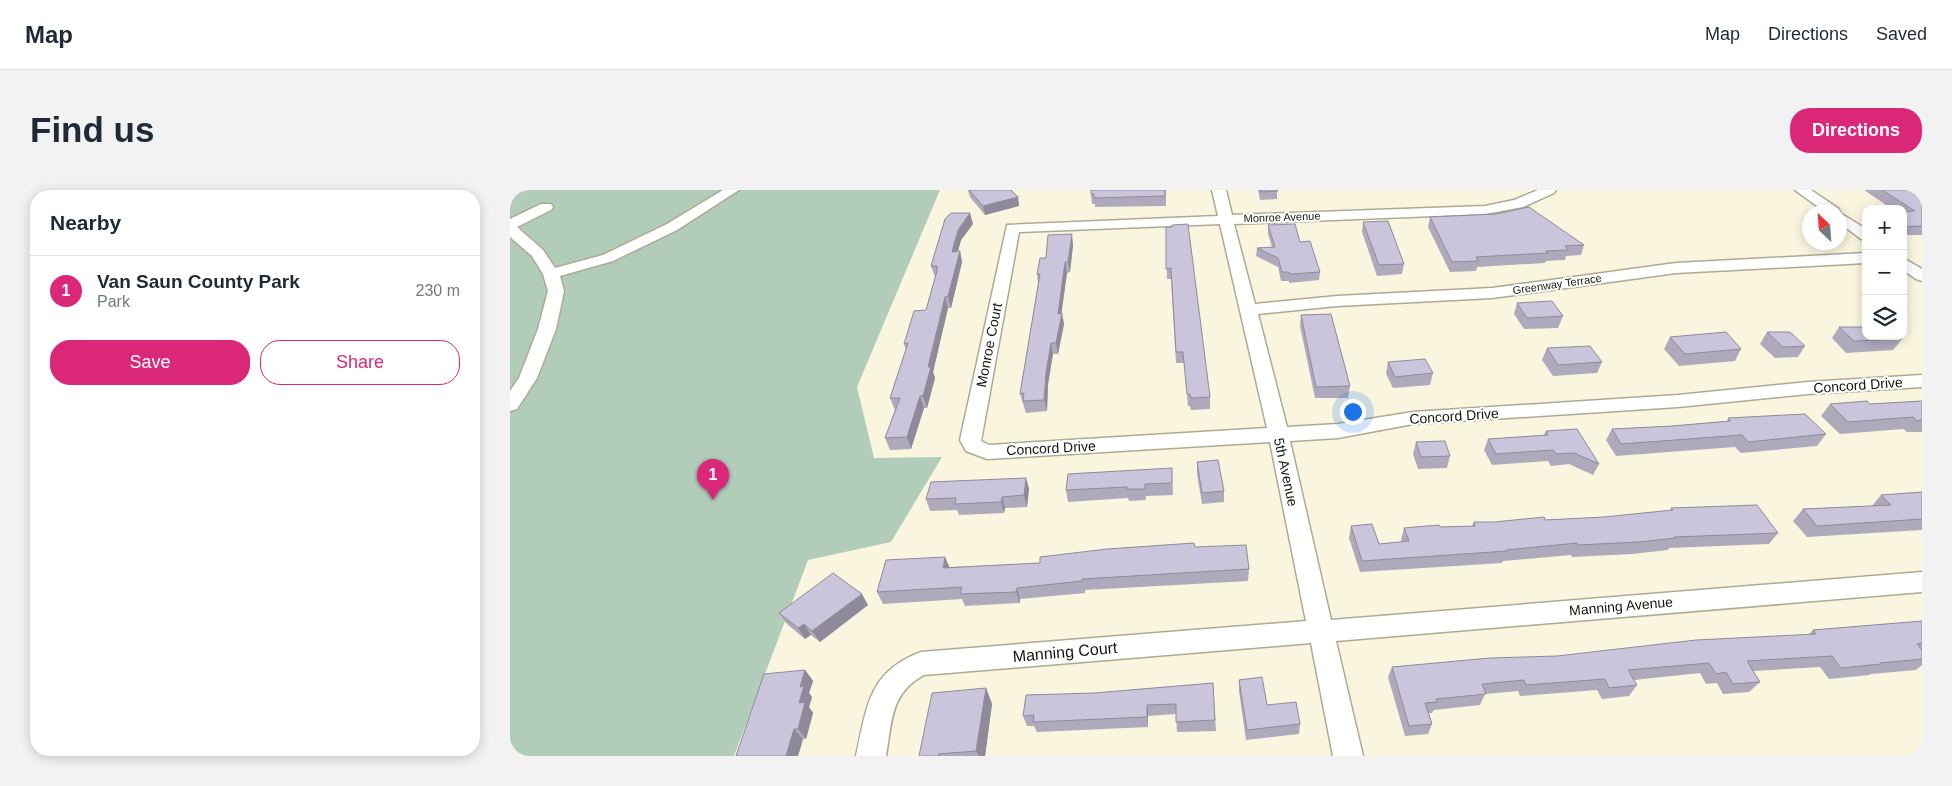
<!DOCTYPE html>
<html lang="en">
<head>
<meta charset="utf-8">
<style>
	body { margin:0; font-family:Helvetica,sans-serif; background:#f2f2f3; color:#1f2937 }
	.controls { position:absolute; right:15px; top:15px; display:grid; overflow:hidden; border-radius:10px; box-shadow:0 2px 12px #0003 }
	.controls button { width:45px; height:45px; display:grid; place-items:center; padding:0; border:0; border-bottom:1px solid #e0e1e3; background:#fff; color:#1f2937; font:25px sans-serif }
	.compass { position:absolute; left:1292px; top:15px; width:45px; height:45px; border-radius:50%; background:#fff; box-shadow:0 2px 12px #0003; rotate:335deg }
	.you { position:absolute; left:842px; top:221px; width:18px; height:18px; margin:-12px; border:4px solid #fff; border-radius:50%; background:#1a73e8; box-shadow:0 0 0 8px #1a73e833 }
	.badge { display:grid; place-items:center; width:32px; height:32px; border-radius:50%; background:#db2777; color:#fff; font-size:16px; font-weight:700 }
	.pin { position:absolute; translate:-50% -41px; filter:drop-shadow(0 1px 2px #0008) }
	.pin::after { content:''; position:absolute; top:26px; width:18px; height:15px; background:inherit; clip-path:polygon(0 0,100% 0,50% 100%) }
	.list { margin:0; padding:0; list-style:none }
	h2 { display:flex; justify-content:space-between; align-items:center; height:65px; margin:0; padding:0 20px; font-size:21px }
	h2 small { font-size:16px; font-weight:400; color:#747a83 }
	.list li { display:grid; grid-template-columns:32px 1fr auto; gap:15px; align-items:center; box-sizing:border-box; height:70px; padding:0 20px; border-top:1px solid #e0e1e3 }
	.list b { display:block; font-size:19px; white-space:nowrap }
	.list p { margin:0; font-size:16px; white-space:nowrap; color:#747a83 }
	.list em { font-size:16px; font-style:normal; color:#747a83 }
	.actions { display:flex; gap:10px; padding:15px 20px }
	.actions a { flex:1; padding:11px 0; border:1px solid #db2777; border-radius:20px; text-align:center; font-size:18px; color:#db2777 }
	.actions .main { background:#db2777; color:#fff }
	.icon { flex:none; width:28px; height:28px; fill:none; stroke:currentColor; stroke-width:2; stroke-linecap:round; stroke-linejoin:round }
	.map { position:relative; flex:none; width:1412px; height:566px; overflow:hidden; border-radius:20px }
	header { display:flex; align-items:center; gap:30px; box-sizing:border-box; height:70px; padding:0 25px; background:#fff; border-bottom:1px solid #e0e1e3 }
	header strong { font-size:24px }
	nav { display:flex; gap:28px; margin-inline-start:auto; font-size:18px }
	.intro { display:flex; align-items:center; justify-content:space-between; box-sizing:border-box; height:120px; padding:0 30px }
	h1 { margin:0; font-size:35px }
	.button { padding:12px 22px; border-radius:20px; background:#db2777; color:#fff; font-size:18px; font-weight:700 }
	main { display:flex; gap:30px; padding:0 30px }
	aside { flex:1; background:#fff; border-radius:20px; box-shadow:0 2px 12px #0003 }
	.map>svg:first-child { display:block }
	.green { fill:#b2ccba }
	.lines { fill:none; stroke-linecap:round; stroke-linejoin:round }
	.minor-casing { stroke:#adaa94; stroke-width:3 }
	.minor { fill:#fff; fill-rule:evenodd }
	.wall { fill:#afa9bc }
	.shaded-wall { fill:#8e8a99 }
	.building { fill:#cbc5db; stroke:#8e8a99 }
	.labels { text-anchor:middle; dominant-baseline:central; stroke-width:4; stroke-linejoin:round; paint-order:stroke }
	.far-street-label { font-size:11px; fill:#17150d; stroke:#fff }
	.street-label { font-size:14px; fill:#17150d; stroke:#fff }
	.near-street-label { font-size:16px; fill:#17150d; stroke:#fff }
</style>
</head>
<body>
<header>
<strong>Map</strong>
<nav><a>Map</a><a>Directions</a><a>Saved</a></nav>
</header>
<div class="intro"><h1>Find us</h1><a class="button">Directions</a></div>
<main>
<aside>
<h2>Nearby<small></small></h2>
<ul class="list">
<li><span class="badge">1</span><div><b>Van Saun County Park</b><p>Park</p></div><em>230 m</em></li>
</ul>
<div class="actions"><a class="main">Save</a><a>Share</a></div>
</aside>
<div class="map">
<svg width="1412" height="566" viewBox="0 0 1412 566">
	<rect width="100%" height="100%" fill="#f9f5de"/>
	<!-- green -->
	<polygon class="green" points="0,0 430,0 347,197 364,268 432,267 381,352 298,370 224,566 0,566"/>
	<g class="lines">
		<!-- minor casing -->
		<g class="minor-casing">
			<g id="minor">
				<polygon points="213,0 229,0 167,40 103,71 50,86 54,101 46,139 27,188 7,219 0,221 0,201 9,188 28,139 38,101 33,84 22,66 0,47 0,29 31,14 41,14 43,17 41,20 7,37 33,60 45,78 93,65 157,34"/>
				<path d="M702 0H716L722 25 975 16 1004 10 1028 0H1046L1044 3 1013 17 975 24 724 34 745 114 827 106 982 98 1166 73 1356 63V73L1166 83 982 108 827 116 748 124 777 237 828 234 903 222 1168 205 1298 192 1412 185V197L1298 204 1168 217 903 234 828 248 780 251 821 430 1412 382V402L826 451 853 566H823L801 453 414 485C380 503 382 532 376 566H346C357 517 358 482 411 462L796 431 760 252 477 269 456 261 450 250 497 35 708 26ZM710 34 757 238 479 255 471 251 509 42Z"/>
				<polygon points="1285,0 1301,0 1329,19 1330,23 1356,39 1356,50 1351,49 1330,33 1330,22 1315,22"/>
				<polygon points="1393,68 1412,79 1412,91 1406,89 1393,80"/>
			</g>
		</g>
		<!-- minor -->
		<use href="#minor" class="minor"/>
	</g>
	<!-- wall -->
	<g class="wall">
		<polygon points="458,0 501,0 508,7 509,16 475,25 460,7"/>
		<polygon points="656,0 656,16 585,17 585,14 582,14 581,4"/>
		<polygon points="748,0 767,0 767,9 750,10"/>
		<polygon points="1354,0 1412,0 1412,45 1393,45 1393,19 1382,19"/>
		<polygon points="920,27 1074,55 1071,65 1056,66 1055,70 1036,71 1035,73 967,77 966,81 940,82 918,37"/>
		<polygon points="853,32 894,74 892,84 867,86 852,42"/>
		<polygon points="463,34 451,50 448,61 450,61 452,72 441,118 438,118 423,182 425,188 417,218 414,218 401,259 380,260 375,248 385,220 380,208 396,160 394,154 416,120 425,87 421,76"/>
		<polygon points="758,35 790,52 810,82 809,90 779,93 779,91 771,91 768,77 746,66 747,58 762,57 758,44"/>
		<polygon points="656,37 700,207 700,219 681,220 680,216 678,216 674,173 666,173 661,89 657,89"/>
		<polygon points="563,55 560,82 557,83 551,123 554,134 548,164 543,164 538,194 537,221 516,223 510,204 528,94 527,84 536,68"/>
		<polygon points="1007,113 1053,126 1048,138 1014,139 1004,124"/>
		<polygon points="791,125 840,196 838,208 805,208 790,136"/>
		<polygon points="1329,137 1392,149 1383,160 1336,163 1322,148"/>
		<polygon points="1257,142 1295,156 1288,167 1265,168 1250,154"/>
		<polygon points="1160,147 1231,159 1225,171 1169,176 1154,159"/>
		<polygon points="1037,158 1092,172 1087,183 1043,186 1032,170"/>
		<polygon points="878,172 923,183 920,195 883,198 876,184"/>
		<polygon points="1412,211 1412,242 1397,242 1393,239 1330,244 1311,226 1320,214 1360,214"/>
		<polygon points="1218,228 1316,244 1307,256 1231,263 1225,257 1106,266 1096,250 1102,239 1162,236 1217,231"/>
		<polygon points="1036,241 1089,274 1083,285 1059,274 1041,276 1038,271 982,275 974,260 978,249 1034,245"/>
		<polygon points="906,252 940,266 937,278 908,279 903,264"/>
		<polygon points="687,272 714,301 714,312 692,314 687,284"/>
		<polygon points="662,278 663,305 636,306 636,310 619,311 618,308 558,312 556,300"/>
		<polygon points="516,288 519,299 517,317 495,318 494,323 449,325 447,320 420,321 416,309"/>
		<polygon points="1412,302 1412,340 1297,347 1283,331 1293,319 1362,316 1371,305"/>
		<polygon points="1161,318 1268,343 1259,354 1159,358 1158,360 1122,364 1062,367 1061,365 993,371 992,373 850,382 839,348 841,336 869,354 892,352 891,350 894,338 962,336 964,332 984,332 1094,327 1160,321"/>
		<polygon points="685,357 739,379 738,391 575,400 575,403 510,409 510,413 455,416 452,409 373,414 367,402 440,377 530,373"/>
		<polygon points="358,415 310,452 301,445 295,449 277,434 269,423"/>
		<polygon points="1412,431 1412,475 1406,480 1361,484 1359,485 1319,489 1310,477 1243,481 1250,492 1239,502 1213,504 1207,493 1196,494 1190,483 1124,490 1127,495 1119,506 1092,509 1087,500 1010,506 1008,501 975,504 970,515 924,520 922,523 919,523 922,534 918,544 895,546 878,487 882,477 1047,466 1298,445 1303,440"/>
		<polygon points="295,480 303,491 299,503 302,507 299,517 303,523 296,549 293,549 288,566 226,566"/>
		<polygon points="729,490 757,515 790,534 789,544 736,550 729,501"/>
		<polygon points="703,493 706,541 667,542 666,524 638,526 638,537 527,542 524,536 517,536 513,526 584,503"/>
		<polygon points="476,498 482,514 475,566 409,566"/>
	</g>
	<!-- shaded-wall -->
	<g class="shaded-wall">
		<polygon points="508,7 509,16 475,25 473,16"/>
		<polygon points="460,23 463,34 451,50 445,72 442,62 448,40"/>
		<polygon points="562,44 563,55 560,82 558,72"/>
		<polygon points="450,61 452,72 441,118 438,106"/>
		<polygon points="555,72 557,83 550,134 548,124"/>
		<polygon points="435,107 438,118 423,182 425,188 417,218 413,206 418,177"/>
		<polygon points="552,123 554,134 548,164 546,153"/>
		<polygon points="541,153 543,164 538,194 537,221 534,210 536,183"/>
		<polygon points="410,206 414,218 401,259 397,247"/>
		<polygon points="516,288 519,299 517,317 514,305"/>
		<polygon points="492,307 495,318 494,323 491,312"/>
		<polygon points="435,367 440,378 433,378"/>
		<polygon points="507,398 510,409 510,413 506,402"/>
		<polygon points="352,404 358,415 310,452 302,441"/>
		<polygon points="294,434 301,445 295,449 288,438"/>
		<polygon points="295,480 303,491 299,503 302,507 299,517 303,523 296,549 288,539 290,497"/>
		<polygon points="476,498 482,514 475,566 469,566 466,561"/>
		<polygon points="637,515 638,526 638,537 637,527"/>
		<polygon points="284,539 293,549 288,566 276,566"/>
	</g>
	<!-- building -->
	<g class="building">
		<polygon points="459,0 501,0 508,7 473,16"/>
		<polygon points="581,0 655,0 655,6 584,8 584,4 581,4"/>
		<polygon points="750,0 767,0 768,1 751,2"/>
		<polygon points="1372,0 1412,0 1412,36 1393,37 1393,22 1405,21"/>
		<polygon points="1019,17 1074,55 1055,56 1058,60 1036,61 1038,63 966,67 968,71 942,72 920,27 986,24"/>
		<polygon points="441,23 460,23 448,40 442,62 450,61 438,106 435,107 418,177 421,177 413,206 410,206 397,247 375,248 390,208 380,208 398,153 394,154 404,121 416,120 427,81 427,76 421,76 435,29"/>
		<polygon points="878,31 894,74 869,75 853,32"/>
		<polygon points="678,34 700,207 681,208 680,204 677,204 673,162 666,162 661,78 656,79 656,37 662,37 662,35"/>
		<polygon points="785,34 790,52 800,51 810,82 780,84 779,82 772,82 768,68 747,58 765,57 758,35"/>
		<polygon points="562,44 558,72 555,72 548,124 552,123 546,153 541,153 536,183 534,210 513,211 514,203 510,204 530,84 527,84 530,68 536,68 538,45"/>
		<polygon points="1042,111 1053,126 1017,128 1007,113"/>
		<polygon points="821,124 840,196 806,197 791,125"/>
		<polygon points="1329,137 1356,137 1356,146 1392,146 1392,149 1344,151"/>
		<polygon points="1216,142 1231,159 1175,164 1160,147"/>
		<polygon points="1257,142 1280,142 1295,156 1273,157"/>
		<polygon points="1080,156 1092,172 1048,175 1037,158"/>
		<polygon points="915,169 923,183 885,187 878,172"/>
		<polygon points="1357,211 1360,214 1412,211 1412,230 1407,231 1403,227 1338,232 1320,214"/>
		<polygon points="1295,224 1316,244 1238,252 1232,245 1111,254 1102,239 1162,236 1221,231 1218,228"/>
		<polygon points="1067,239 1089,274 1064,263 1046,264 1043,260 986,264 978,249 1038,245 1036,241"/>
		<polygon points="935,251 940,266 911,267 906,252"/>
		<polygon points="708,270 714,301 692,303 687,272"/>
		<polygon points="662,278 662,293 635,294 635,299 617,299 617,297 556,300 558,284"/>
		<polygon points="516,288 514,305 492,307 491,312 445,314 446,308 416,309 421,292"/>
		<polygon points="1412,302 1412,329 1307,336 1293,319 1381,315 1371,305"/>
		<polygon points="1247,315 1268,343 1164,347 1165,348 1129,352 1068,355 1067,353 996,360 997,361 852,371 841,336 862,334 869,354 899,351 894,338 929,335 930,337 965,336 964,332 984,332 1034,327 1035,330 1094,327 1163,320 1161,318"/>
		<polygon points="684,353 685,357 736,355 739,379 572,389 572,391 507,398 506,402 450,404 452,397 367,402 376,370 435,367 433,378 530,373 530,367 597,359"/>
		<polygon points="323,383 352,404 302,441 294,434 288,438 269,423"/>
		<polygon points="1412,431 1412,453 1407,454 1412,460 1412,469 1370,473 1371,474 1331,478 1322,466 1237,471 1250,492 1223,494 1216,482 1206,484 1199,473 1118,480 1127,495 1099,498 1095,489 1016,495 1014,490 972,494 976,504 926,509 927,512 915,513 922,534 899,536 882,477 980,468 1047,466 1186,450 1306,444 1303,440"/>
		<polygon points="295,480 290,497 294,496 289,513 295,512 288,539 284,539 276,566 226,566 254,484"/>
		<polygon points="752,487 757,515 786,512 790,534 737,540 729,490"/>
		<polygon points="703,493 705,530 666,532 666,514 637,515 637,527 523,532 524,525 513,526 516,505 584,503"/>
		<polygon points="476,498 466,561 428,564 431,566 409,566 422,503"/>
	</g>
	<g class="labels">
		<!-- far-street labels -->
		<g class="far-street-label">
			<text transform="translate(772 27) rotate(-2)">Monroe Avenue</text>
			<text transform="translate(1047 94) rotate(-8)">Greenway Terrace</text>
		</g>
		<!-- street labels -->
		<g class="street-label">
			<text transform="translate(479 155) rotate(-79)">Monroe Court</text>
			<text transform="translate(1348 195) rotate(-4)">Concord Drive</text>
			<text transform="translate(944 226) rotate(-4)">Concord Drive</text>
			<text transform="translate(541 258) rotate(-3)">Concord Drive</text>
			<text transform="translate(776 282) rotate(78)">5th Avenue</text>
			<text transform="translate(1111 416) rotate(-5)">Manning Avenue</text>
		</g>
		<!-- near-street labels -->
		<g class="near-street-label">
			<text transform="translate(555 462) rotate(-5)">Manning Court</text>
		</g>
	</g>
</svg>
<div class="controls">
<button>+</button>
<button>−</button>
<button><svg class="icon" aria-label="layers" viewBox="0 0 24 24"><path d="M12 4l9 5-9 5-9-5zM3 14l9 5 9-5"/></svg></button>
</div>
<svg class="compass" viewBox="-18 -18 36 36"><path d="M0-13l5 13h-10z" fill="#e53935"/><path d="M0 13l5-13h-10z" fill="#747a83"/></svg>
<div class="you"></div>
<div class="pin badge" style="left:203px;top:310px">1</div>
</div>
</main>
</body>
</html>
